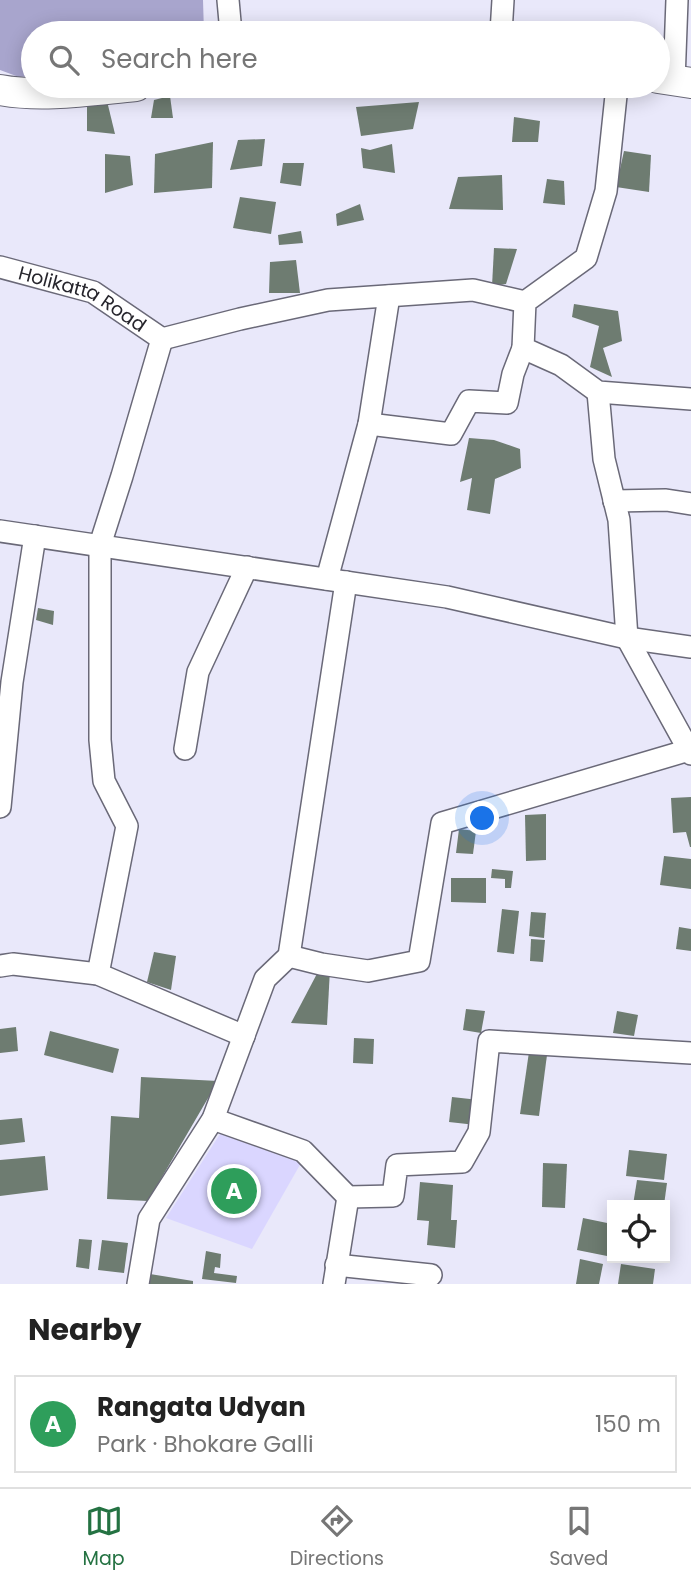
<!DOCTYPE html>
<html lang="en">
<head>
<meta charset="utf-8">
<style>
	body { margin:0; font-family:Poppins,sans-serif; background:#f2f2f2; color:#222 }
	.controls { position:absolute; right:21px; bottom:21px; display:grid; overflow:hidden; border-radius:0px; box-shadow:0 4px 18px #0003 }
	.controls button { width:63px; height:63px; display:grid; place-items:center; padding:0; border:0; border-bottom:2px solid #e0e0e0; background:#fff; color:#222; font:35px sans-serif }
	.you { position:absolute; left:483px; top:819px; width:24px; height:24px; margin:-18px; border:5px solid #fff; border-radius:50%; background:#1a73e8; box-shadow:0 0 0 10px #1a73e833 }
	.badge { display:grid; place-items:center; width:46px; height:46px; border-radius:50%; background:#247242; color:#fff; font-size:23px; font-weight:700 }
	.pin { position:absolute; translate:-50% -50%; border:4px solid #fff; box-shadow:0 2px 7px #0006 }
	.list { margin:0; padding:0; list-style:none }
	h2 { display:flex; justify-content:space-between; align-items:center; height:91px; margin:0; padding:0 28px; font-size:30px }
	h2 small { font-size:23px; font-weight:400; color:#767676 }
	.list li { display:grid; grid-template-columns:46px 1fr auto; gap:21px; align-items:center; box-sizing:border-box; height:98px; margin:0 14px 14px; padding:0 14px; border:2px solid #e0e0e0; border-radius:0px }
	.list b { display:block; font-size:26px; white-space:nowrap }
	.list p { margin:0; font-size:23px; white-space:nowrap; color:#767676 }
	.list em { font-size:23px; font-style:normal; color:#767676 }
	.icon { flex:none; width:38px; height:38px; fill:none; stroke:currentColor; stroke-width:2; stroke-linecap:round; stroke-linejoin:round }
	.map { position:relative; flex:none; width:691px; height:1284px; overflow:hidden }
	.search { position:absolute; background:#fff; box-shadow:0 4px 18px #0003; left:21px; right:21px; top:21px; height:77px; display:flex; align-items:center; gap:18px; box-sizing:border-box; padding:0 24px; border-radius:38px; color:#767676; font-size:26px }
	.sheet { height:203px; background:#fff }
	nav { display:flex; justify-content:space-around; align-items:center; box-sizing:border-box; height:98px; border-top:2px solid #e0e0e0; background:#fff; font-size:19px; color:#767676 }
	nav a { display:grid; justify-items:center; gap:4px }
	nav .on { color:#247242 }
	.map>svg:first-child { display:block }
	.green { fill:#dad6ff }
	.water { fill:#a8a5cd }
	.building { fill:#6e7c71 }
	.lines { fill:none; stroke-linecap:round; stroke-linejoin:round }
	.street-casing { stroke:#6a6978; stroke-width:24 }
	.secondary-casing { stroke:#6a6978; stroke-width:32 }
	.street { stroke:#fff; stroke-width:21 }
	.secondary { stroke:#fff; stroke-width:30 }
	.labels { text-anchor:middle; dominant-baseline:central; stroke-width:7; stroke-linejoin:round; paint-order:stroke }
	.street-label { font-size:19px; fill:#26252c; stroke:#e9e8fa }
</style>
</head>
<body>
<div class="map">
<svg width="691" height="1284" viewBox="0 0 691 1284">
	<rect width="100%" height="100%" fill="#e9e8fa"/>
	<!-- green -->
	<polygon class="green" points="220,1134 301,1163 252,1249 166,1218"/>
	<!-- water -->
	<polygon class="water" points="0,0 203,0 204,33 33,33 33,76 19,77 0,70"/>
	<!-- building -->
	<g class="building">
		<polygon points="170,96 173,118 151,118 154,100"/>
		<polygon points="107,101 115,134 87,131 87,105"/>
		<polygon points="419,102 413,129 361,136 356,107"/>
		<polygon points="514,117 540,121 538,142 512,142"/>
		<polygon points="265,139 262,166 230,170 238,140"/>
		<polygon points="213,142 212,188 154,193 155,154"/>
		<polygon points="392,144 395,173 363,168 361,148 370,150"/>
		<polygon points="624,151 651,155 649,192 616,187"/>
		<polygon points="105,154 130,156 133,185 105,193"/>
		<polygon points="283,163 304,163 301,186 280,183"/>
		<polygon points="502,175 503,210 449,209 458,177"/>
		<polygon points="547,179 564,181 565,205 543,203"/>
		<polygon points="240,197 276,202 271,234 233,228"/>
		<polygon points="360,204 364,220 337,226 336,214"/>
		<polygon points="301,231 303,243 279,245 278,235"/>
		<polygon points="494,248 517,249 506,284 492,286"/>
		<polygon points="296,260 300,293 269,293 270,262"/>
		<polygon points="574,304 618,311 622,341 603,348 612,377 590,367 599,326 572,317"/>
		<polygon points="469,438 494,440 520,449 521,468 495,479 490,514 467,510 472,478 460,482"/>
		<polygon points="38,608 54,611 53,625 36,620"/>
		<polygon points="691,797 691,847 690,847 686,832 673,833 671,798"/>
		<polygon points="546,814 546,860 526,861 525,815"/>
		<polygon points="459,829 476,831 473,854 456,853"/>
		<polygon points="664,856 691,859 691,889 660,885"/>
		<polygon points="492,869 513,871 511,888 505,888 505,879 491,878"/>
		<polygon points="451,878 486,878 486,903 451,902"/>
		<polygon points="502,909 519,911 514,954 497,952"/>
		<polygon points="531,912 546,913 544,938 529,936"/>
		<polygon points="679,927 691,929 691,951 676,949"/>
		<polygon points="531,939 545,940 543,962 530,961"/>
		<polygon points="154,952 176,956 171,990 147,982"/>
		<polygon points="320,968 330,969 327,1025 291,1023"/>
		<polygon points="466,1009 485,1011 481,1033 463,1030"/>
		<polygon points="617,1011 638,1015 634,1036 613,1033"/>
		<polygon points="16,1027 18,1051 0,1053 0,1029"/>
		<polygon points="50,1031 119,1049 113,1073 44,1055"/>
		<polygon points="354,1038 374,1039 373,1064 353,1063"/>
		<polygon points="529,1052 547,1055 539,1116 520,1114"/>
		<polygon points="141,1077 218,1081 148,1201 107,1199 111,1116 139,1118"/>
		<polygon points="452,1097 479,1100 476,1125 449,1122"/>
		<polygon points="22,1118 25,1142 0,1145 0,1120"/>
		<polygon points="629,1150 667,1154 664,1180 626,1176"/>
		<polygon points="45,1156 48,1190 0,1196 0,1160"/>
		<polygon points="543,1163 567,1164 565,1208 542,1207"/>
		<polygon points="637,1180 667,1183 664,1205 633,1205"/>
		<polygon points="420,1182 453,1185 451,1220 457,1220 455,1248 427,1245 429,1221 417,1220"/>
		<polygon points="583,1218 612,1224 612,1257 577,1250"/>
		<polygon points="79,1239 92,1240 89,1269 76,1267"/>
		<polygon points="102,1240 128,1243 124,1273 98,1270"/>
		<polygon points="206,1251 221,1254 220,1268 215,1267 214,1273 237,1276 236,1283 202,1279"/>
		<polygon points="580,1259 603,1264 599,1284 576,1284"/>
		<polygon points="621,1264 655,1269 653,1284 618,1284"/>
		<polygon points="150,1274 193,1281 193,1284 149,1284"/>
	</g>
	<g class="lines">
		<!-- street casing -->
		<g class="street-casing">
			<g id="street">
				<polyline points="228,0 231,33"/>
				<polyline points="501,33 503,0"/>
				<polyline points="674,81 677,0"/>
				<polyline points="617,86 606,191 586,258 525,302 523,348 561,365 598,392 691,399"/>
				<path id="s1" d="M0 267 93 292 162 339"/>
				<polyline points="162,339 240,319 328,300 473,290 525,302"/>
				<polyline points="598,392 604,459 619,520 627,638 691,754"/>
				<polyline points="369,424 451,434 469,401 507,403 513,374 523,348"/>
				<polyline points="614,501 666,500 691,504"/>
				<polyline points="0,531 447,597 627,638 691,647"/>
				<polyline points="327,579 369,424 389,296"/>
				<polyline points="185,749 198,672 247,567"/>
				<polyline points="0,807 12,682 35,536"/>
				<polyline points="289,956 321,964 368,971 419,961 442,823 689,750"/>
				<polyline points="0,966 13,964 98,974 244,1036"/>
				<polyline points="98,974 127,826 104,781 100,740 100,545 122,476 162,339"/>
				<polyline points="213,1119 303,1151 348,1197 393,1196 397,1165 462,1162 479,1132 489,1041 691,1053"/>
				<polyline points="336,1265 431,1275"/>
				<polyline points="138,1284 149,1219 213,1119 265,979 289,956 346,582"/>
				<polyline points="334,1284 348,1197"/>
			</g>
		</g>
		<!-- secondary casing -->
		<g class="secondary-casing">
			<g id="secondary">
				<polyline points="658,78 691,83"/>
				<path d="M0 90C43 98 92 90 136 86"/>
			</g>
		</g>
		<!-- street -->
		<use href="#street" class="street"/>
		<!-- secondary -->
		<use href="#secondary" class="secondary"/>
	</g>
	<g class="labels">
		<!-- street labels -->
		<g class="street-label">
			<text stroke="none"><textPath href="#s1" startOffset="89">Holikatta Road</textPath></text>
		</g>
	</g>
</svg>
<div class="controls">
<button><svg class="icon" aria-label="locate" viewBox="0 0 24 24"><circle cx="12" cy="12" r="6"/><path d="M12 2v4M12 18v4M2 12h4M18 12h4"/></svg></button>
</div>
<div class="you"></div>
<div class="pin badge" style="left:234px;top:1191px;background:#2e9e5b">A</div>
<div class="search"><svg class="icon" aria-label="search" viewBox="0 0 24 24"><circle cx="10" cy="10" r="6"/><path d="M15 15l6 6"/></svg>Search here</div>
</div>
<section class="sheet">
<h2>Nearby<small></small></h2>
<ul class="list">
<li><span class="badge" style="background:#2e9e5b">A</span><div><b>Rangata Udyan</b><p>Park · Bhokare Galli</p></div><em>150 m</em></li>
</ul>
</section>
<nav>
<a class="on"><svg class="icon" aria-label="map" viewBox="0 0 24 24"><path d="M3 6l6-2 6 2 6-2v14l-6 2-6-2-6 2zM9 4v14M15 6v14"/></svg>Map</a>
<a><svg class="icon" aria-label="directions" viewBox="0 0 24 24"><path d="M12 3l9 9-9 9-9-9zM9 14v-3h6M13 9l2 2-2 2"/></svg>Directions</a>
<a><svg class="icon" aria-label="saved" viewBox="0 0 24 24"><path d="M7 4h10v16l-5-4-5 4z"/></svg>Saved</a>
</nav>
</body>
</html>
